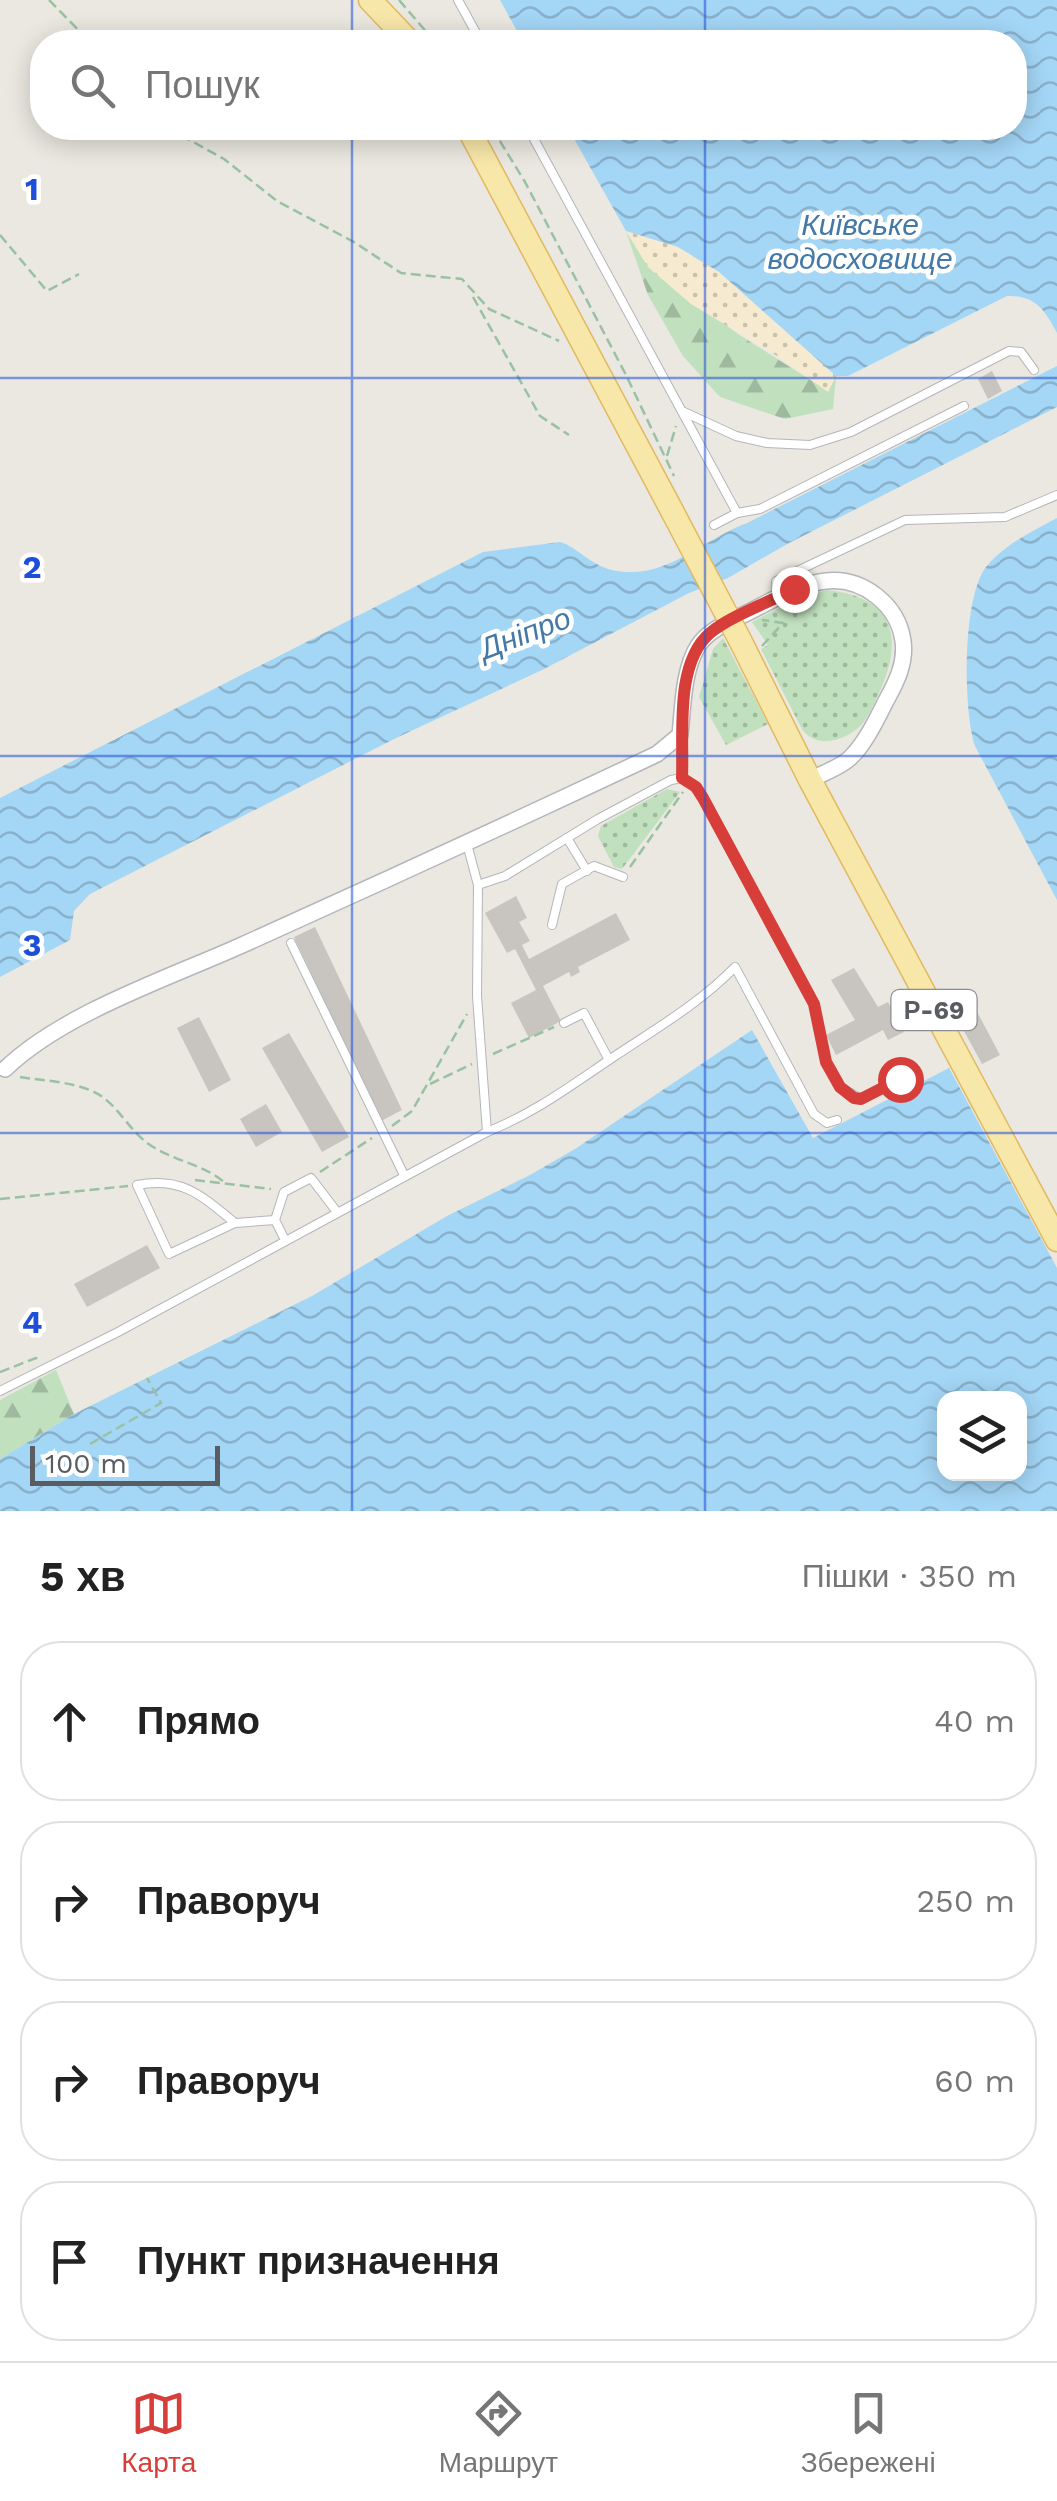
<!DOCTYPE html>
<html lang="uk">
<head>
<meta charset="utf-8">
<style>
	body { margin:0; font-family:"Work Sans",sans-serif; background:#f2f2f2; color:#222 }
	.controls { position:absolute; right:30px; bottom:30px; display:grid; overflow:hidden; border-radius:20px; box-shadow:0 5px 25px #0003 }
	.controls button { width:90px; height:90px; display:grid; place-items:center; padding:0; border:0; border-bottom:2px solid #e0e0e0; background:#fff; color:#222; font:50px sans-serif }
	.scale { position:absolute; left:30px; bottom:25px; width:190px; box-sizing:border-box; padding-left:10px; border:5px solid #595c60; border-top:0; font-size:28px; line-height:35px; white-space:nowrap; color:#595c60; -webkit-text-stroke:8px #fff; paint-order:stroke }
	.stop { position:absolute; width:30px; height:30px; margin:-22px; border:8px solid #d83e39; border-radius:50%; background:#fff }
	.stop.end { background:#d83e39; border-color:#fff; box-shadow:0 2px 10px #0008 }
	.list { margin:0; padding:0; list-style:none }
	h2 { display:flex; justify-content:space-between; align-items:center; height:130px; margin:0; padding:0 40px; font-size:42px }
	h2 small { font-size:32px; font-weight:400; color:#767676 }
	.list li { display:grid; grid-template-columns:65px 1fr auto; gap:30px; align-items:center; box-sizing:border-box; height:160px; margin:0 20px 20px; padding:0 20px; border:2px solid #e0e0e0; border-radius:40px }
	.list b { display:block; font-size:38px; white-space:nowrap }
	.list em { font-size:32px; font-style:normal; color:#767676 }
	.icon { flex:none; width:55px; height:55px; fill:none; stroke:currentColor; stroke-width:2; stroke-linecap:round; stroke-linejoin:round }
	.map { position:relative; flex:none; width:1057px; height:1511px; overflow:hidden }
	.search { position:absolute; background:#fff; box-shadow:0 5px 25px #0003; left:30px; right:30px; top:30px; height:110px; display:flex; align-items:center; gap:25px; box-sizing:border-box; padding:0 35px; border-radius:40px; color:#767676; font-size:38px }
	.sheet { height:850px; background:#fff }
	nav { display:flex; justify-content:space-around; align-items:center; box-sizing:border-box; height:140px; border-top:2px solid #e0e0e0; background:#fff; font-size:28px; color:#767676 }
	nav a { display:grid; justify-items:center; gap:5px }
	nav .on { color:#d83e39 }
	.map>svg:first-child { display:block }
	.grass { fill:url(#grass-dots) }
	.forest { fill:url(#forest-firs) }
	.sand { fill:url(#sand-dots) }
	.water { fill:url(#water-waves); fill-rule:evenodd }
	.building { fill:#c8c4c0 }
	.lines { fill:none; stroke-linecap:round; stroke-linejoin:round }
	.service-casing { stroke:#b3b6ba; stroke-width:10 }
	.minor-casing { stroke:#b3b6ba; stroke-width:18 }
	.primary-casing { stroke:#e3b960; stroke-width:25 }
	.path { stroke:#99c1a2; stroke-width:2.5; stroke-dasharray:10 5; stroke-linecap:butt }
	.service { stroke:#fff; stroke-width:8 }
	.minor { stroke:#fff; stroke-width:15 }
	.primary { stroke:#f7e7a9; stroke-width:22 }
	.primary-bridge-casing { stroke:#e3b960; stroke-width:25; stroke-linecap:butt }
	.primary-bridge { stroke:#f7e7a9; stroke-width:22 }
	.route { stroke:#d83e39; stroke-width:12 }
	.grid { fill:none; stroke:#1d4ed8; stroke-width:2.5; stroke-opacity:0.55 }
	.labels { text-anchor:middle; dominant-baseline:central; stroke-width:9; stroke-linejoin:round; paint-order:stroke }
	.shield { fill:#fff; stroke:#8b8d90; stroke-width:2.5 }
	.shield-label { font-size:25px; font-weight:bold; fill:#595c60 }
	.water-label { font-size:30px; font-style:italic; fill:#4478a6; stroke:#fff }
	.grid-label { font-size:32px; text-anchor:middle; font-weight:bold; fill:#1d4ed8; stroke:#fff; stroke-width:9; stroke-linejoin:round; paint-order:stroke }
</style>
</head>
<body>
<div class="map">
<svg width="1057" height="1511" viewBox="0 0 1057 1511">
	<defs>
		<pattern id="grass-dots" width="8" height="8" patternUnits="userSpaceOnUse" patternTransform="scale(2.5)"><rect width="8" height="8" fill="#c0e0be"/><path d="M2 2h.1M6 6h.1" fill="none" stroke="#9fb99e" stroke-width="1.8" stroke-linecap="round"/></pattern>
		<pattern id="forest-firs" width="22" height="20" patternUnits="userSpaceOnUse" patternTransform="scale(2.5)"><rect width="22" height="20" fill="#c0e0be"/><path d="M5 1l3.5 6h-7zM16 11l3.5 6h-7z" fill="#9fb99e"/></pattern>
		<pattern id="sand-dots" width="8" height="8" patternUnits="userSpaceOnUse" patternTransform="scale(2.5)"><rect width="8" height="8" fill="#f6ebd0"/><path d="M2 2h.1M6 6h.1" fill="none" stroke="#cac2ac" stroke-width="1.8" stroke-linecap="round"/></pattern>
		<pattern id="water-waves" width="16" height="10" patternUnits="userSpaceOnUse" patternTransform="scale(2.5)"><rect width="16" height="10" fill="#a4d6f6"/><path d="M0 5q4-4 8 0t8 0" fill="none" stroke="#89b1cb"/></pattern>
	</defs>
	<rect width="100%" height="100%" fill="#eae8e0"/>
	<!-- grass -->
	<g class="grass">
		<path d="M827 590C895 597 905 639 878 695 872 707 867 721 857 729 840 742 815 748 802 729L761 649 768 645 752 622 791 602Z"/>
		<polygon points="723,638 768,724 726,745 699,697 713,649"/>
		<polygon points="667,789 680,792 622,869 614,867 598,836 601,826"/>
	</g>
	<!-- forest -->
	<g class="forest">
		<polygon points="626,231 648,267 738,334 828,391 836,376 833,409 785,419 720,397 683,356 648,295"/>
		<polygon points="56,1370 74,1414 0,1459 0,1400"/>
	</g>
	<!-- sand -->
	<polygon class="sand" points="626,231 678,247 719,272 836,376 828,392 777,356 691,304 648,267"/>
	<!-- water -->
	<g class="water">
		<path d="M500 0H1057V333C1045 310 1035 295 1007 296L848 376H836L719 272 678 247 626 231 568 128H1014V42H523Z"/>
		<path d="M1057 366V407L789 543 728 578 689 593 542 670 396 738 90 894 74 911 70 940 0 977V798L483 552 560 542C577 547 589 563 608 569 663 584 699 541 747 523Z"/>
		<path d="M1057 518V900L975 746C963 710 962 598 986 567 1005 544 1031 532 1057 518Z"/>
		<path d="M752 1030 813 1138 949 1068 1057 1268V1511H0V1459L74 1414 312 1296 447 1216 530 1175 575 1149ZM944 1398H1020V1474H944Z"/>
	</g>
	<!-- building -->
	<g class="building">
		<polygon points="992,371 1002,391 988,399 978,379"/>
		<polygon points="516,896 527,918 519,922 530,941 522,945 529,959 616,913 630,940 578,967 580,972 571,977 569,972 543,986 561,1021 529,1038 511,1003 536,990 515,949 507,953 485,913"/>
		<polygon points="315,927 402,1110 381,1121 294,937"/>
		<polygon points="854,968 878,1007 888,1002 904,1032 888,1040 883,1030 836,1055 826,1035 855,1020 831,980"/>
		<polygon points="975,1008 1000,1055 982,1064 957,1018"/>
		<polygon points="199,1017 231,1080 209,1092 177,1028"/>
		<polygon points="289,1033 349,1137 322,1152 262,1048"/>
		<polygon points="266,1104 282,1132 256,1147 240,1119"/>
		<polygon points="147,1245 160,1268 87,1307 74,1284"/>
	</g>
	<g class="lines">
		<!-- service casing -->
		<g class="service-casing">
			<g id="service">
				<polyline points="458,0 481,42"/>
				<polyline points="528,128 737,513"/>
				<polyline points="684,412 736,436 767,443 810,445 851,432 1009,351 1021,352 1034,370"/>
				<polyline points="714,525 737,513 760,509 964,406"/>
				<polyline points="777,598 776,581 905,520 1005,517 1057,495"/>
				<polyline points="680,735 682,778"/>
				<polyline points="567,838 587,871"/>
				<polyline points="478,885 505,876 598,819 671,780 682,778 696,787 703,798 814,1004 826,1062 840,1087 861,1099 900,1079"/>
				<polyline points="552,925 562,884 594,866 623,877"/>
				<polyline points="291,943 404,1175"/>
				<polyline points="564,1023 584,1013 609,1060"/>
				<path d="M487 1132C535 1113 573 1084 615 1056 657 1028 700 1003 735 967L814 1114 827 1123 837 1120"/>
				<path d="M235 1223C202 1196 182 1176 137 1185L169 1254 235 1223 275 1220"/>
				<polyline points="285,1240 275,1220 284,1192 311,1178 337,1212"/>
				<polyline points="0,1391 118,1332 487,1132 477,996 478,885 467,844"/>
			</g>
		</g>
		<!-- minor casing -->
		<g class="minor-casing">
			<path id="minor" d="M5 1069C62 1014 166 979 240 946 380 883 519 819 657 754L680 735C683 707 683 670 698 646 709 629 731 621 749 612 773 600 799 584 826 581 863 577 898 605 903 641 906 662 897 681 887 699 877 718 866 743 850 758 841 767 823 773 810 780"/>
		</g>
		<!-- primary casing -->
		<g class="primary-casing">
			<g id="primary">
				<polyline points="370,0 410,42"/>
				<polyline points="468,128 671,509"/>
				<polyline points="740,640 810,780 1057,1240"/>
			</g>
		</g>
		<!-- path -->
		<g class="path">
			<polyline points="49,0 90,42"/>
			<polyline points="399,0 435,42"/>
			<polyline points="168,128 224,159 277,201 354,242 401,273 462,279 489,309 559,341"/>
			<polyline points="492,128 525,182 626,375 674,476"/>
			<polyline points="0,235 47,291 79,274"/>
			<polyline points="473,297 540,416 569,435"/>
			<polyline points="667,456 676,426"/>
			<polyline points="762,646 783,623 762,620"/>
			<polyline points="630,867 683,792"/>
			<polyline points="493,1054 554,1027"/>
			<path d="M20 1077C45 1081 84 1082 104 1098 123 1113 133 1136 155 1148 178 1162 205 1165 225 1183"/>
			<polyline points="430,1084 472,1064"/>
			<polyline points="392,1126 412,1111 467,1014"/>
			<polyline points="320,1172 372,1138"/>
			<polyline points="195,1180 271,1189"/>
			<polyline points="0,1199 128,1186"/>
			<polyline points="0,1372 36,1358 40,1361"/>
			<polyline points="90,1444 161,1403 147,1378"/>
		</g>
		<!-- service -->
		<use href="#service" class="service"/>
		<!-- minor -->
		<use href="#minor" class="minor"/>
		<!-- primary -->
		<use href="#primary" class="primary"/>
		<!-- primary-bridge casing -->
		<g class="primary-bridge-casing">
			<polyline id="primary-bridge" points="671,509 740,640"/>
		</g>
		<!-- primary-bridge -->
		<use href="#primary-bridge" class="primary-bridge"/>
	</g>
	<g class="lines">
		<!-- route -->
		<path class="route" d="M794 589C770 602 730 616 710 633 674 664 684 736 682 778L696 787 703 798 814 1004 826 1062 840 1087 854 1098 861 1099 900 1079"/>
	</g>
	<!-- grid -->
	<path class="grid" d="M352 0V42M705 0V42M352 128V1511M705 128V1511M0 378H1057M0 756H1057M0 1133H1057"/>
	<g class="labels">
		<!-- shield labels -->
		<rect class="shield" x="891.5" y="990" width="85" height="40" rx="8"/>
		<g class="shield-label">
			<text x="934" y="1010">Р-69</text>
		</g>
		<!-- water labels -->
		<g class="water-label">
			<text x="860" y="224">Київське<tspan x="860" dy="34">водосховище</tspan></text>
			<text transform="translate(525 633) rotate(-21)">Дніпро</text>
		</g>
	</g>
	<g class="grid-label">
		<text x="32" y="200">1</text>
		<text x="32" y="578">2</text>
		<text x="32" y="956">3</text>
		<text x="32" y="1333">4</text>
	</g>
</svg>
<div class="controls">
<button><svg class="icon" aria-label="layers" viewBox="0 0 24 24"><path d="M12 4l9 5-9 5-9-5zM3 14l9 5 9-5"/></svg></button>
</div>
<div class="scale">100 m</div>
<div class="stop" style="left:900px;top:1079px"></div>
<div class="stop end" style="left:794px;top:589px"></div>
<div class="search"><svg class="icon" aria-label="search" viewBox="0 0 24 24"><circle cx="10" cy="10" r="6"/><path d="M15 15l6 6"/></svg>Пошук</div>
</div>
<section class="sheet">
<h2>5 хв<small>Пішки · 350 m</small></h2>
<ul class="list">
<li><svg class="icon" aria-label="ahead" viewBox="0 0 24 24"><path d="M12 20V5M6 11l6-6 6 6"/></svg><div><b>Прямо</b></div><em>40 m</em></li>
<li><svg class="icon" aria-label="right" viewBox="0 0 24 24"><path d="M7 20v-9h11M14 6l5 5-5 5"/></svg><div><b>Праворуч</b></div><em>250 m</em></li>
<li><svg class="icon" aria-label="right" viewBox="0 0 24 24"><path d="M7 20v-9h11M14 6l5 5-5 5"/></svg><div><b>Праворуч</b></div><em>60 m</em></li>
<li><svg class="icon" aria-label="arrive" viewBox="0 0 24 24"><path d="M6 21V4h12l-3 4 3 4H6"/></svg><div><b>Пункт призначення</b></div></li>
</ul>
</section>
<nav>
<a class="on"><svg class="icon" aria-label="map" viewBox="0 0 24 24"><path d="M3 6l6-2 6 2 6-2v14l-6 2-6-2-6 2zM9 4v14M15 6v14"/></svg>Карта</a>
<a><svg class="icon" aria-label="directions" viewBox="0 0 24 24"><path d="M12 3l9 9-9 9-9-9zM9 14v-3h6M13 9l2 2-2 2"/></svg>Маршрут</a>
<a><svg class="icon" aria-label="saved" viewBox="0 0 24 24"><path d="M7 4h10v16l-5-4-5 4z"/></svg>Збережені</a>
</nav>
</body>
</html>
